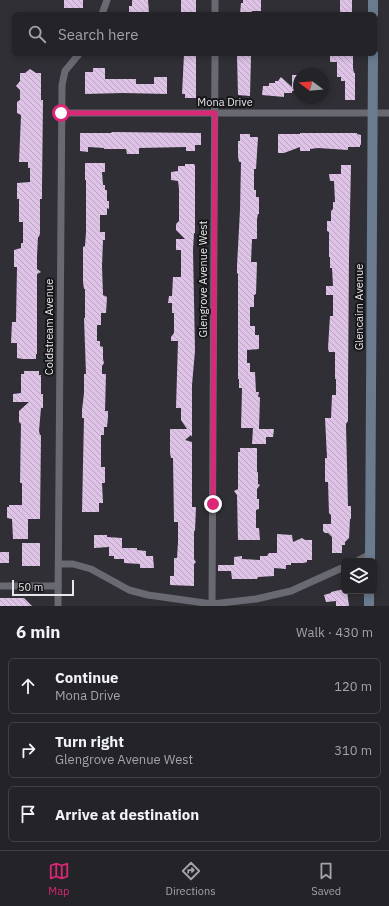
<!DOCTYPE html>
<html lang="en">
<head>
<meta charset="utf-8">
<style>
	body { margin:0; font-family:"IBM Plex Sans",sans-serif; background:#2b2b30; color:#f1f3f6 }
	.controls { position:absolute; right:12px; bottom:12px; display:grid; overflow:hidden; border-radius:6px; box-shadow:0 2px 6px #0003 }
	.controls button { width:36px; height:36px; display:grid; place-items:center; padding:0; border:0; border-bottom:1px solid #404045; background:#232328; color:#f1f3f6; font:20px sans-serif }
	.compass { position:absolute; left:293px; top:68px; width:36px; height:36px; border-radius:50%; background:#232328; box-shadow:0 2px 6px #0003; rotate:286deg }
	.scale { position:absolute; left:12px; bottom:10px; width:62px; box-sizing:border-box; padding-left:4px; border:2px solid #e7e7eb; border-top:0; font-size:11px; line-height:14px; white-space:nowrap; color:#e7e7eb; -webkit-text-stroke:3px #17171a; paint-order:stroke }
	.stop { position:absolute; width:12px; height:12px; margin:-9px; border:3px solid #db2777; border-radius:50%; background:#fff }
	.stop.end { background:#db2777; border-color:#fff; box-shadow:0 1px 4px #0008 }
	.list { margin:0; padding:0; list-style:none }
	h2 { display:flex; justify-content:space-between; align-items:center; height:52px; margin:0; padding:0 16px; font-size:17px }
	h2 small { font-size:13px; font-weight:400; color:#a3a4a8 }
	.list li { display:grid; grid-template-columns:26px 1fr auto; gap:12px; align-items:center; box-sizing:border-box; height:56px; margin:0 8px 8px; padding:0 8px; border:1px solid #404045; border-radius:6px }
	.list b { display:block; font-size:15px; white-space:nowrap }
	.list p { margin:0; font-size:13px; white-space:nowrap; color:#a3a4a8 }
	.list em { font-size:13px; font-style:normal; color:#a3a4a8 }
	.icon { flex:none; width:22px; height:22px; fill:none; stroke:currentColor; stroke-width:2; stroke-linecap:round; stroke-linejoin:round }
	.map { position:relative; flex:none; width:389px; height:606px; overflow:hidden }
	.search { position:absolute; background:#232328; box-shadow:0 2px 6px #0003; left:12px; right:12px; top:12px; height:44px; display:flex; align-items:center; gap:10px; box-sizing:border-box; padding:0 14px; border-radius:6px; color:#a3a4a8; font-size:15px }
	.sheet { height:244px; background:#232328 }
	nav { display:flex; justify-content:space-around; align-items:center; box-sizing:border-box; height:56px; border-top:1px solid #404045; background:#232328; font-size:11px; color:#a3a4a8 }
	nav a { display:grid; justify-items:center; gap:2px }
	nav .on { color:#db2777 }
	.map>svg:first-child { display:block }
	.building { fill:url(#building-back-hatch) }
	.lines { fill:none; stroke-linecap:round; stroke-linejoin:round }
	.street { stroke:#696a71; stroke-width:7 }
	.secondary { stroke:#6a7b90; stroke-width:10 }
	.route { stroke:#db2777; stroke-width:5 }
	.labels { text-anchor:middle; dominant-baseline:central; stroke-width:4; stroke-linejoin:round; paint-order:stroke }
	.street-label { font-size:11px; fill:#e7e7eb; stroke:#17171a }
</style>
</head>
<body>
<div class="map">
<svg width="389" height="606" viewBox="0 0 389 606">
	<defs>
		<pattern id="building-back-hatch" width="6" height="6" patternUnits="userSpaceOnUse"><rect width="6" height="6" fill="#dec3e7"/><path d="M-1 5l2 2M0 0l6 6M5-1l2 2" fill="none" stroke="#b8a4bf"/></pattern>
	</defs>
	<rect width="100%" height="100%" fill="#2f2f35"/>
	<!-- building -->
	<g class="building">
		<rect x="64" y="0" width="19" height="8"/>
		<polygon points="132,0 148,0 149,13 129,14 129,6 132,6"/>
		<rect x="181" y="0" width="15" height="14"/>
		<polygon points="243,0 261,0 261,11 252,11 252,14 240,14 241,3 243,3"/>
		<rect x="340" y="0" width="12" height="14"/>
		<polygon points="184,54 196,54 196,98 185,98 185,94 182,94"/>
		<polygon points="330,54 353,54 353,68 354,73 355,73 355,100 345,100 345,81 341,81 341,77 337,77 337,62 330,62"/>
		<polygon points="237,56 251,56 250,96 238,95"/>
		<polygon points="93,68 105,68 105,79 136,79 136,84 154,84 154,77 167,77 167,94 123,93 85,94 85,72 93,72"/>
		<polygon points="30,69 36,73 41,73 41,100 43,100 42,188 42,199 40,199 40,233 39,237 38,237 37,256 37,269 41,272 37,274 37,354 36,354 36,359 23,359 17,358 17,343 11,343 12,322 16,322 17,267 14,267 14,250 21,248 21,243 23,243 23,222 19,222 19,199 17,199 17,183 30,182 30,168 28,168 28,162 19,162 21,115 17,113 17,102 20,100 20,90 16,86 20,81 20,73 25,73"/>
		<polygon points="292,75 297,75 299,77 299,91 292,91"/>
		<polygon points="281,77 292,87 292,93 284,93 284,97 262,95 263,86 269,86 269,83 275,83 275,81 278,81"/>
		<polygon points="112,132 201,133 201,145 195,145 195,151 186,151 186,147 139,148 139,154 127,154 126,149 104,149 104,148 88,147 88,152 80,151 80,133 111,133"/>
		<polygon points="300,133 357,133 357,134 361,135 361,145 360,145 360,147 348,147 348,150 318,148 310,149 310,151 300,151 300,147 284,153 278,153 278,134 300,134"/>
		<polygon points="240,134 250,134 250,137 258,137 256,169 254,169 254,190 256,190 256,197 259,197 259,214 258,214 257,219 257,239 252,239 251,262 257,262 256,294 254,295 254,307 250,307 250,326 255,326 255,335 259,335 259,349 247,350 247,363 250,363 250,372 255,372 256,392 259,392 258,397 260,397 259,429 274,429 273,437 266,437 266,444 252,444 253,428 241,428 242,388 239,388 239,379 238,379 238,274 237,273 237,266 240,210 241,162 239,162 238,156 238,141 240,141"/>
		<polygon points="85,163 105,163 105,172 102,172 103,185 105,185 105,190 107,190 107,201 109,201 109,209 107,208 107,215 100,215 100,232 105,232 105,240 103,240 102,266 103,295 107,297 106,313 101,313 101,325 97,325 97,341 100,341 100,346 103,347 103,359 104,363 102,366 102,374 106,374 105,411 108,411 108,417 107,427 104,427 104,435 101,435 101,467 105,467 105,483 102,483 103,503 99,503 99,512 82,512 84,418 82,418 82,410 84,393 84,374 86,374 84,318 85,318 85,289 84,289 83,282 83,247 85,246 86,232 86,180 85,180"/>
		<polygon points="185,164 194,164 195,166 195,233 194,233 193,250 195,351 192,385 192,437 191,435 185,440 192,442 192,507 196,507 195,531 194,531 194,559 196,562 194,564 194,586 170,585 170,576 174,576 174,558 177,558 178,542 178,522 174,522 173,458 171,458 170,453 170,429 187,429 181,420 181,408 176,408 178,341 171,341 171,337 174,333 174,313 172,313 172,303 168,303 169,296 172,296 173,277 181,277 181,250 176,250 176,239 185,239 176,230 176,224 179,221 179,189 178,181 171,180 171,172 178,171 178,166 185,166"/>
		<polygon points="341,165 351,165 349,257 348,388 348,421 346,424 348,506 351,506 351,519 350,519 349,538 345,542 345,545 342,545 342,553 332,553 332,537 328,533 325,533 323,531 323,524 331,524 331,515 329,513 328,482 325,482 325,458 327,458 325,418 331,418 332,395 336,395 336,379 335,379 335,352 329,352 328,348 330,316 333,316 333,295 326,295 326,286 333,286 332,268 330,268 330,257 329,257 329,232 327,231 327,221 331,221 331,211 333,209 333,202 335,202 334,181 330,181 329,174 341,174"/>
		<polygon points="24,371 39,371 39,375 41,375 41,394 43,394 43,408 41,408 39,431 40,435 41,435 40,519 28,519 28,539 13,539 12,519 7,518 7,507 9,507 9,505 22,505 22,483 20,483 21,424 19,422 19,411 29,402 13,402 13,394 21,393 21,374 24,374"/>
		<polygon points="240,448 257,448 257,472 258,472 258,484 260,485 257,489 257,499 259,499 259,509 256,510 256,528 259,528 260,540 238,540 237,495 234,491 238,489 238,452 240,452"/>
		<polygon points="277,534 292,535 293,542 302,538 305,540 312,540 312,560 307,560 307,562 304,563 291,563 291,565 286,565 286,569 274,568 274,576 258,577 257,579 232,579 231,571 218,571 218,565 234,565 234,557 242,556 242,559 260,560 260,556 267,556 269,553 277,553"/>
		<polygon points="94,535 107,535 107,537 122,538 122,548 137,548 137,550 146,551 146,556 153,556 154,568 140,568 140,564 124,563 124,559 114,559 114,556 109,556 109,547 94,548"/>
		<rect x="22" y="543" width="18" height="23"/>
		<rect x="0" y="552" width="9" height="11"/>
		<polygon points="344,589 344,591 347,591 349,606 336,606 336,601 326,602 324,595 331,593 331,592"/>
		<polygon points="0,598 24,598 32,606 0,606"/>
	</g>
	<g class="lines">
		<!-- street -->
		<g class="street">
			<polyline points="102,14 107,0"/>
			<polyline points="215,14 215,0"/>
			<polyline points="61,113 389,113"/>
			<polyline points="357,561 370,554"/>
			<polyline points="59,564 73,564 91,569 129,590 148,595 212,604 256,599 291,591 344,567"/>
			<polyline points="0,586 58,586"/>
			<polyline points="58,606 62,85 65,71 79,54"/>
			<polyline points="212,606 215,54"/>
		</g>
		<!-- secondary -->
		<g class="secondary">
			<polyline points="373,14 373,0"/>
			<polyline points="370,561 373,54"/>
			<polyline points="369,606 369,591"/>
		</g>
	</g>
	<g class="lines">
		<!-- route -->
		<polyline class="route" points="61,113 215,113 213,504"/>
	</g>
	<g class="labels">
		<!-- street labels -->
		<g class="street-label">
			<text x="225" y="102">Mona Drive</text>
			<text transform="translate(203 279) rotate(-90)">Glengrove Avenue West</text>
			<text transform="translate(359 307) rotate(-90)">Glencairn Avenue</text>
			<text transform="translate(49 327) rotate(-90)">Coldstream Avenue</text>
		</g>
	</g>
</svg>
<div class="controls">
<button><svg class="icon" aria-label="layers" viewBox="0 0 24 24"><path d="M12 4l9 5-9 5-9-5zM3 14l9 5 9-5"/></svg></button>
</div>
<svg class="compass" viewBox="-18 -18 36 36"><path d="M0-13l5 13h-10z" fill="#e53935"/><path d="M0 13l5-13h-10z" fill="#a3a4a8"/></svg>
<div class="scale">50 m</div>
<div class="stop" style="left:61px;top:113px"></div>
<div class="stop end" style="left:213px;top:504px"></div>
<div class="search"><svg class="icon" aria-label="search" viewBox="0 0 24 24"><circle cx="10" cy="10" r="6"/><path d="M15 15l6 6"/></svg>Search here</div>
</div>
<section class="sheet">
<h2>6 min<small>Walk · 430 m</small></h2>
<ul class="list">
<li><svg class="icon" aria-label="ahead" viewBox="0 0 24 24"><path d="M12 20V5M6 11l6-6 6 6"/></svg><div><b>Continue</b><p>Mona Drive</p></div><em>120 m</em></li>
<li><svg class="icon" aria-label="right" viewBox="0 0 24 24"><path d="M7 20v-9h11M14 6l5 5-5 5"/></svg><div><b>Turn right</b><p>Glengrove Avenue West</p></div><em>310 m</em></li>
<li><svg class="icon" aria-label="arrive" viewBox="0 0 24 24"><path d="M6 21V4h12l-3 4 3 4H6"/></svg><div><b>Arrive at destination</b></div></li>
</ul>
</section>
<nav>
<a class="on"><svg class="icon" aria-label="map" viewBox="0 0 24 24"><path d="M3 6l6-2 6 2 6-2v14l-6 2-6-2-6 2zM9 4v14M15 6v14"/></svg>Map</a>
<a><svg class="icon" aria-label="directions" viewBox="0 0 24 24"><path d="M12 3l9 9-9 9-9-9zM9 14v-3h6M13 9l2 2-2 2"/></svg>Directions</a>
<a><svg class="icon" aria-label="saved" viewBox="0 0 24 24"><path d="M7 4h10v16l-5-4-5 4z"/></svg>Saved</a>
</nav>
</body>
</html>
